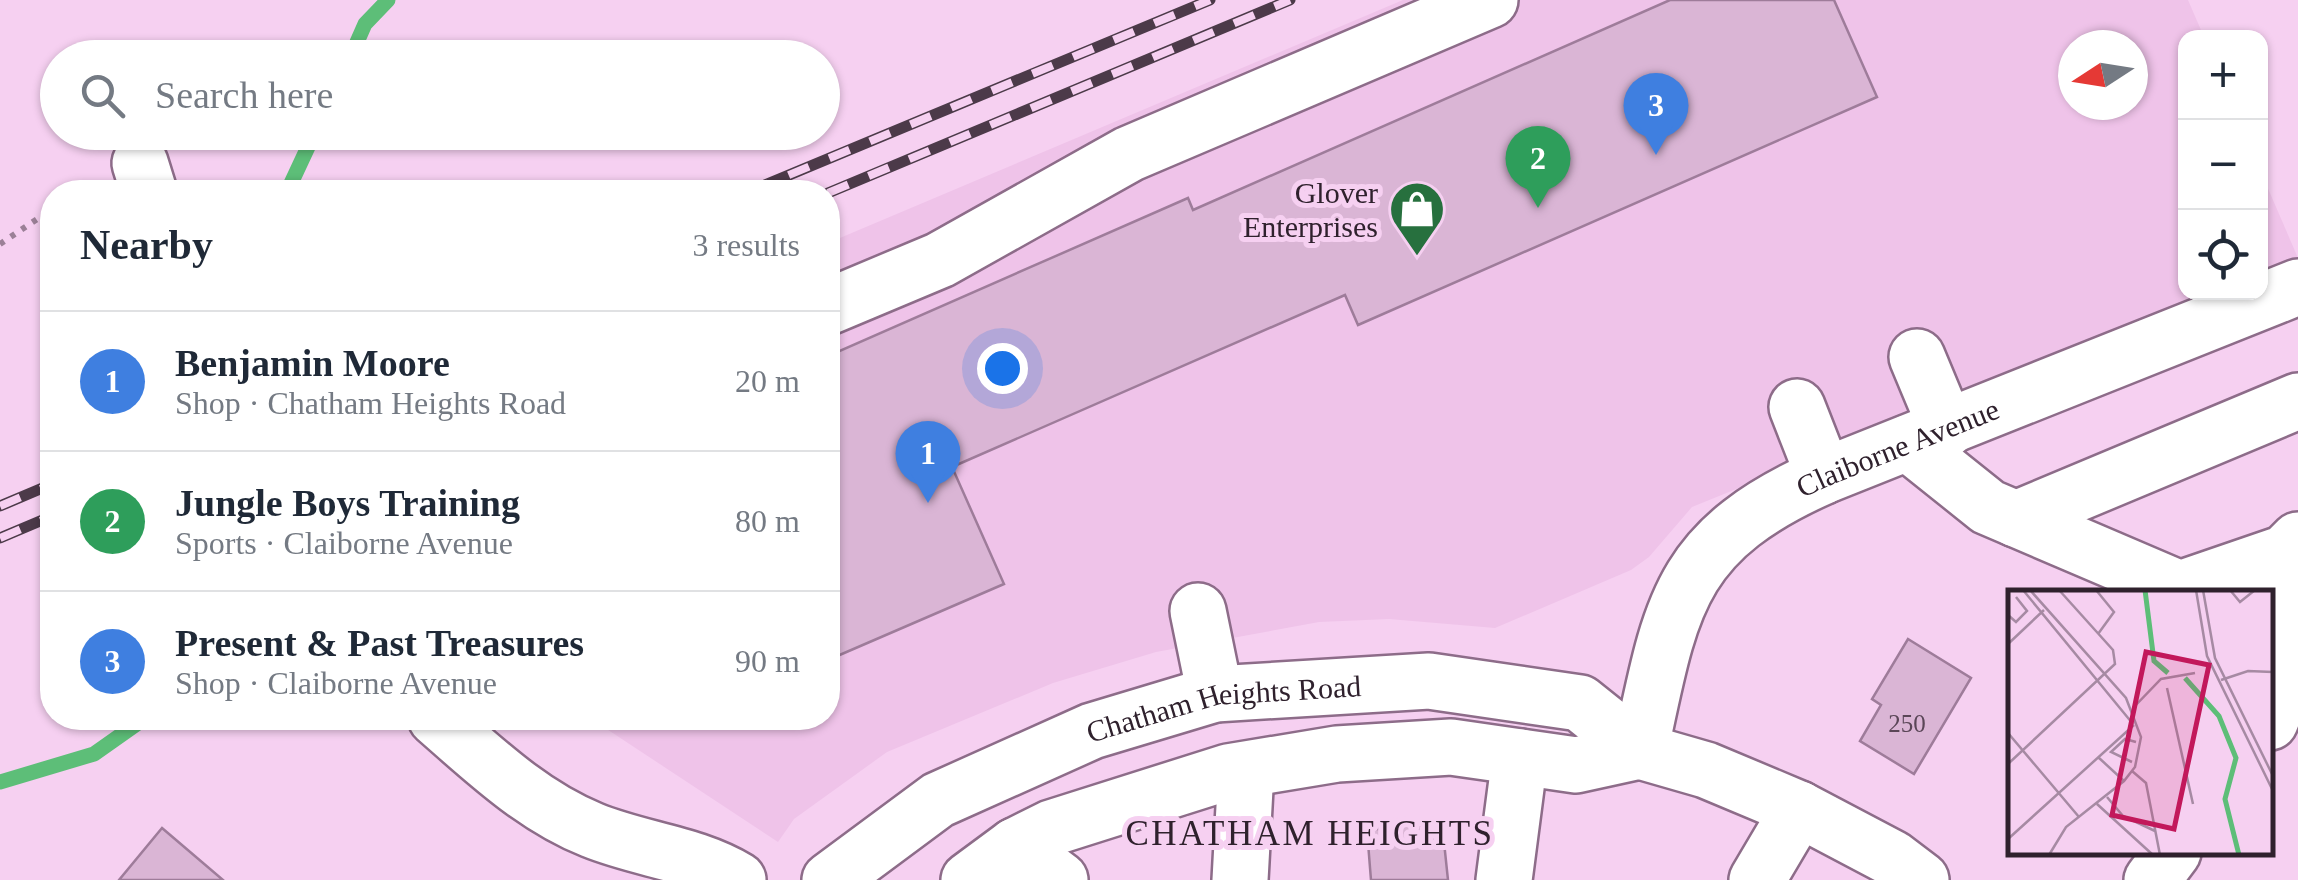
<!DOCTYPE html>
<html lang="en">
<head>
<meta charset="utf-8">
<style>
	body { margin:0; font-family:"Times New Roman",serif; background:#f2f2f3; color:#1f2937 }
	.controls { position:absolute; right:30px; top:30px; display:grid; overflow:hidden; border-radius:20px; box-shadow:0 2px 8px #0004 }
	.controls button { width:90px; height:90px; display:grid; place-items:center; padding:0; border:0; border-bottom:2px solid #e0e1e3; background:#fff; color:#1f2937; font:50px sans-serif }
	.compass { position:absolute; left:2058px; top:30px; width:90px; height:90px; border-radius:50%; background:#fff; box-shadow:0 2px 8px #0004; rotate:258deg }
	.you { position:absolute; left:1002px; top:368px; width:35px; height:35px; margin:-25px; border:8px solid #fff; border-radius:50%; background:#1a73e8; box-shadow:0 0 0 15px #1a73e833 }
	.badge { display:grid; place-items:center; width:65px; height:65px; border-radius:50%; background:#ea580c; color:#fff; font-size:32px; font-weight:700 }
	.pin { position:absolute; translate:-50% -82px; filter:drop-shadow(0 2px 5px #0008) }
	.pin::after { content:''; position:absolute; top:52px; width:35px; height:30px; background:inherit; clip-path:polygon(0 0,100% 0,50% 100%) }
	.list { margin:0; padding:0; list-style:none }
	h2 { display:flex; justify-content:space-between; align-items:center; height:130px; margin:0; padding:0 40px; font-size:42px }
	h2 small { font-size:32px; font-weight:400; color:#747a83 }
	.list li { display:grid; grid-template-columns:65px 1fr auto; gap:30px; align-items:center; box-sizing:border-box; height:140px; padding:0 40px; border-top:2px solid #e0e1e3 }
	.list b { display:block; font-size:38px; white-space:nowrap }
	.list p { margin:0; font-size:32px; white-space:nowrap; color:#747a83 }
	.list em { font-size:32px; font-style:normal; color:#747a83 }
	.icon { flex:none; width:55px; height:55px; fill:none; stroke:currentColor; stroke-width:2; stroke-linecap:round; stroke-linejoin:round }
	.map { position:relative; flex:none; width:2298px; height:880px; overflow:hidden }
	.search { position:absolute; background:#fff; box-shadow:0 2px 8px #0004; left:40px; top:40px; width:800px; height:110px; display:flex; align-items:center; gap:25px; box-sizing:border-box; padding:0 35px; border-radius:55px; color:#747a83; font-size:38px }
	.panel { position:absolute; background:#fff; box-shadow:0 2px 8px #0004; left:40px; top:180px; width:800px; height:550px; border-radius:40px }
	.map>svg:first-child { display:block }
	.built { fill:#efc3e9; fill-rule:evenodd }
	.lines { fill:none; stroke-linecap:round; stroke-linejoin:round }
	.stream { stroke:#5dbe78; stroke-width:15 }
	.building { fill:#dab5d5; stroke:#9e7c9a; stroke-width:2.5 }
	.minor-casing { stroke:#8d6c89; stroke-width:60 }
	.major-casing { stroke:#8d6c89; stroke-width:60 }
	.path { stroke:#9b8097; stroke-width:6; stroke-dasharray:5 8; stroke-linecap:butt }
	.minor { stroke:#fff; stroke-width:55 }
	.major { stroke:#fff; stroke-width:55 }
	.rail-casing { stroke:#4c3a49; stroke-width:11 }
	.rail { stroke:#f6d0f1; stroke-width:8; stroke-dasharray:22; stroke-linecap:butt }
	.labels { text-anchor:middle; dominant-baseline:central; stroke-width:10; stroke-linejoin:round; paint-order:stroke }
	.number-label { font-size:25px; fill:#5a4657 }
	.poi-label { font-size:30px; fill:#2f212d; stroke:#f6d0f1; text-anchor:end }
	.street-label { font-size:30px; fill:#2f212d; stroke:#f6d0f1 }
	.quarter-label { font-size:35px; letter-spacing:2.5px; fill:#2f212d; stroke:#f6d0f1 }
	.inset-river { fill:none; stroke:#5dbe78; stroke-width:5 }
	.inset-road { fill:none; stroke:#a68aa3; stroke-width:2.5 }
	.view { fill:#c2185b; fill-opacity:0.15; stroke:#c2185b; stroke-width:5 }
	.inset-edge { fill:none; stroke:#2f212d; stroke-width:5 }
</style>
</head>
<body>
<div class="map">
<svg width="2298" height="880" viewBox="0 0 2298 880">
	<rect width="100%" height="100%" fill="#f6d0f1"/>
	<!-- built -->
	<g class="built">
		<path d="M1403 0H2188L2204 37 2186 38V292L2217 293 1692 507 1649 557 1631 570 1495 628 1389 619 1319 622 1156 652 1053 683 887 752 794 819 778 842 590 718H828V243ZM2073 45H2133V105H2073Z"/>
		<polygon points="2260,170 2298,258 2261,275 2260,275"/>
	</g>
	<g class="lines">
		<!-- stream -->
		<g class="stream">
			<polyline points="350,58 365,24 388,0"/>
			<polyline points="287,192 315,132"/>
			<polyline points="0,782 94,754 145,718"/>
		</g>
	</g>
	<!-- building -->
	<g class="building">
		<polygon points="1670,0 1834,0 1877,97 1358,325 1345,295 952,467 1004,584 828,660 828,356 1188,198 1193,210"/>
		<polygon points="1908,639 1971,678 1914,774 1860,741 1881,705 1872,699"/>
		<polygon points="1442,823 1448,880 1371,880 1367,830"/>
		<polygon points="162,828 223,880 119,880"/>
	</g>
	<g class="lines">
		<!-- minor casing -->
		<g class="minor-casing">
			<g id="minor">
				<polyline points="140,163 149,192"/>
				<polyline points="828,307 940,260 1129,154 1490,0"/>
				<polyline points="1917,357 1947,429"/>
				<polyline points="1797,407 1824,476"/>
				<polyline points="1908,443 1988,507 2180,589 2285,553 2298,540"/>
				<polyline points="2016,519 2298,401"/>
				<polyline points="1198,611 1215,694"/>
				<path d="M436 718C484 760 532 806 592 830 641 850 693 853 738 880"/>
				<polyline points="2270,722 2285,685 2280,622 2285,553"/>
				<path id="s1" d="M1640 751C1671 606 1677 541 1824 476L2298 287"/>
				<polyline points="1015,846 1060,880"/>
				<polyline points="1240,880 1246,770"/>
				<polyline points="1504,880 1520,757"/>
				<polyline points="1757,880 1799,809"/>
				<polyline points="2152,880 2173,852"/>
			</g>
		</g>
		<!-- major casing -->
		<g class="major-casing">
			<g id="major">
				<path id="s2" d="M830 880 938 800 1092 731 1215 694 1429 681 1580 703 1640 751 1706 770 1799 809 1892 858 1921 880"/>
				<polyline points="969,880 1015,846 1051,828 1228,772 1337,754 1451,747 1576,765 1640,751"/>
			</g>
		</g>
		<!-- path -->
		<polyline class="path" points="0,244 52,209"/>
		<!-- minor -->
		<use href="#minor" class="minor"/>
		<!-- major -->
		<use href="#major" class="major"/>
		<!-- rail casing -->
		<g class="rail-casing">
			<g id="rail">
				<polyline points="748,192 1210,0"/>
				<polyline points="828,193 1290,0"/>
				<polyline points="0,506 52,484"/>
				<polyline points="0,538 52,516"/>
			</g>
		</g>
		<!-- rail -->
		<use href="#rail" class="rail"/>
	</g>
	<!-- icons -->
	<defs>
		<g id="shop-pin" transform="scale(2.875)"><path d="M0 17L-7.5 6A9.5 9.5 0 1 1 7.5 6Z" fill="#27703e" stroke="#f6d0f1"/><path d="M-5-2.5h2.3a2.7 3.5 0 0 1 5.4 0H5L5.5 6h-11ZM-1.5-2.5h3a1.5 2.3 0 0 0-3 0Z" fill="#fff"/></g>
	</defs>
	<g fill-rule="evenodd">
		<use href="#shop-pin" x="1417" y="209"/>
	</g>
	<g class="labels">
		<!-- number labels -->
		<g class="number-label">
			<text x="1907" y="723">250</text>
		</g>
		<!-- poi labels -->
		<g class="poi-label">
			<text x="1378" y="192">Glover<tspan x="1378" dy="34">Enterprises</tspan></text>
		</g>
		<!-- street labels -->
		<g class="street-label">
			<text stroke="none"><textPath href="#s1" startOffset="430">Claiborne Avenue</textPath></text>
			<text stroke="none"><textPath href="#s2" startOffset="438">Chatham Heights Road</textPath></text>
		</g>
		<!-- quarter labels -->
		<g class="quarter-label">
			<text x="1310" y="833">CHATHAM HEIGHTS</text>
		</g>
	</g>
	<!-- overview -->
	<g transform="translate(2008 590)">
		<rect width="265" height="265" fill="#f6d0f1"/>
		<path class="inset-river" d="M137 0 146 71 160 83M177 88 211 126 228 168 217 209 231 265"/>
		<path class="inset-road" d="M15 0 125 134M22 0 118 108 133 147 127 177 116 191 58 237 41 265M88 0 106 22 90 44M188 0 199 66 265 201M195 0 207 68 265 186M222 0 232 12 247 0M0 25 8 32 19 21 8 7M0 54 36 20M213 90 240 81 265 82M159 98 185 214M125 118 153 89 187 83M0 143 71 227M90 167 116 191M124 172 103 162 117 149 128 152M0 174 107 74 105 60 51 0M124 181 138 193 152 265M99 207 115 226 147 241M89 214 145 265M0 249 126 135"/>
		<path class="view" d="M138 62 201 75 166 239 104 225Z"/>
		<rect width="265" height="265" class="inset-edge"/>
	</g>
</svg>
<div class="controls">
<button>+</button>
<button>−</button>
<button><svg class="icon" aria-label="locate" viewBox="0 0 24 24"><circle cx="12" cy="12" r="6"/><path d="M12 2v4M12 18v4M2 12h4M18 12h4"/></svg></button>
</div>
<svg class="compass" viewBox="-18 -18 36 36"><path d="M0-13l5 13h-10z" fill="#e53935"/><path d="M0 13l5-13h-10z" fill="#747a83"/></svg>
<div class="you"></div>
<div class="pin badge" style="left:928px;top:503px;background:#3f7fe0">1</div>
<div class="pin badge" style="left:1538px;top:208px;background:#2e9e5b">2</div>
<div class="pin badge" style="left:1656px;top:155px;background:#3f7fe0">3</div>
<div class="search"><svg class="icon" aria-label="search" viewBox="0 0 24 24"><circle cx="10" cy="10" r="6"/><path d="M15 15l6 6"/></svg>Search here</div>
<section class="panel">
<h2>Nearby<small>3 results</small></h2>
<ul class="list">
<li><span class="badge" style="background:#3f7fe0">1</span><div><b>Benjamin Moore</b><p>Shop · Chatham Heights Road</p></div><em>20 m</em></li>
<li><span class="badge" style="background:#2e9e5b">2</span><div><b>Jungle Boys Training</b><p>Sports · Claiborne Avenue</p></div><em>80 m</em></li>
<li><span class="badge" style="background:#3f7fe0">3</span><div><b>Present &amp; Past Treasures</b><p>Shop · Claiborne Avenue</p></div><em>90 m</em></li>
</ul>
</section>
</div>
</body>
</html>
